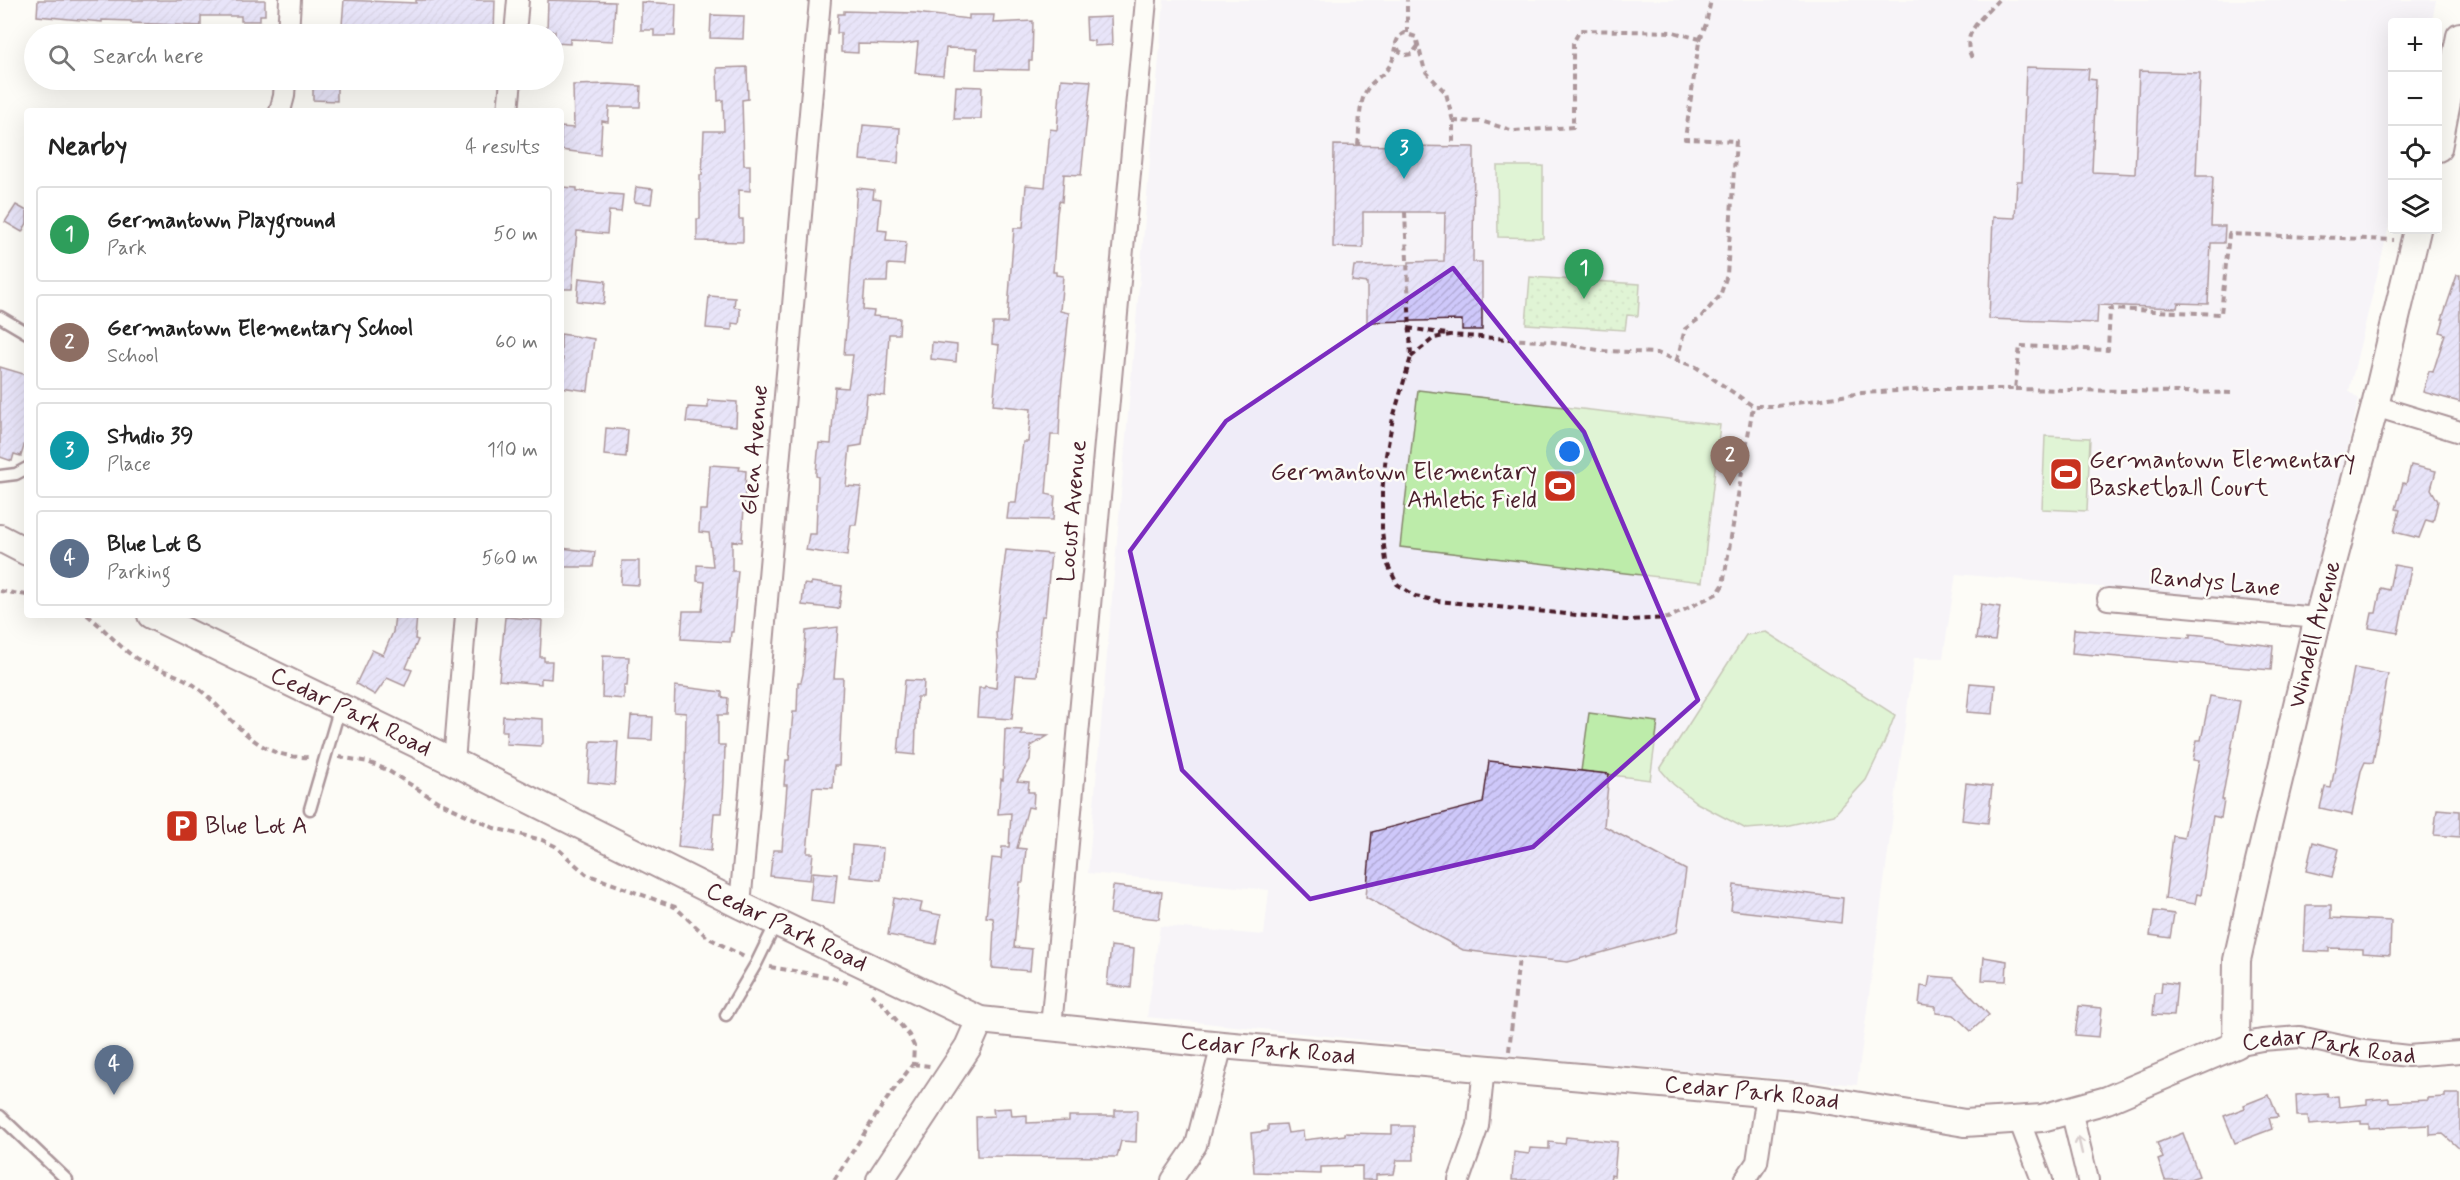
<!DOCTYPE html>
<html lang="en">
<head>
<meta charset="utf-8">
<style>
	body { margin:0; font-family:Mynerve,sans-serif; background:#f6f6f6; color:#222 }
	.controls { position:absolute; right:18px; top:18px; display:grid; overflow:hidden; border-radius:6px; box-shadow:0 6px 24px #0002 }
	.controls button { width:54px; height:54px; display:grid; place-items:center; padding:0; border:0; border-bottom:2px solid #e0e0e0; background:#fff; color:#222; font:30px sans-serif }
	.you { position:absolute; left:1570px; top:452px; width:21px; height:21px; margin:-15px; border:4px solid #fff; border-radius:50%; background:#1a73e8; box-shadow:0 0 0 9px #1a73e833 }
	.badge { display:grid; place-items:center; width:39px; height:39px; border-radius:50%; background:#c8321e; color:#fff; font-size:20px; font-weight:700 }
	.pin { position:absolute; translate:-50% -50px; filter:drop-shadow(0 2px 3px #0008) }
	.pin::after { content:''; position:absolute; top:32px; width:21px; height:18px; background:inherit; clip-path:polygon(0 0,100% 0,50% 100%) }
	.list { margin:0; padding:0; list-style:none }
	h2 { display:flex; justify-content:space-between; align-items:center; height:78px; margin:0; padding:0 24px; font-size:26px }
	h2 small { font-size:20px; font-weight:400; color:#767676 }
	.list li { display:grid; grid-template-columns:39px 1fr auto; gap:18px; align-items:center; box-sizing:border-box; height:96px; margin:0 12px 12px; padding:0 12px; border:2px solid #e0e0e0; border-radius:6px }
	.list b { display:block; font-size:22px; white-space:nowrap }
	.list p { margin:0; font-size:20px; white-space:nowrap; color:#767676 }
	.list em { font-size:20px; font-style:normal; color:#767676 }
	.icon { flex:none; width:33px; height:33px; fill:none; stroke:currentColor; stroke-width:2; stroke-linecap:round; stroke-linejoin:round }
	.map { position:relative; flex:none; width:2460px; height:1180px; overflow:hidden }
	.search { position:absolute; background:#fff; box-shadow:0 6px 24px #0002; left:24px; top:24px; width:540px; height:66px; display:flex; align-items:center; gap:15px; box-sizing:border-box; padding:0 21px; border-radius:33px; color:#767676; font-size:22px }
	.panel { position:absolute; background:#fff; box-shadow:0 6px 24px #0002; left:24px; top:108px; width:540px; height:510px; border-radius:6px }
	.map>svg:first-child { display:block }
	.built { fill:#efecf8 }
	.green { fill:#bdecaa; stroke:#84866a; stroke-width:1.5 }
	.park { fill:url(#park-dots); stroke:#84866a; stroke-width:1.5 }
	.building { fill:url(#building-hatch); stroke:#4a1f2b; stroke-width:1.5 }
	.lines { fill:none; stroke-linecap:round; stroke-linejoin:round }
	.service-casing { stroke:#4a1f2b; stroke-width:15 }
	.minor-casing { stroke:#4a1f2b; stroke-width:24 }
	.tertiary-casing { stroke:#4a1f2b; stroke-width:30 }
	.path { stroke:#4a1f2b; stroke-width:4; stroke-dasharray:6 4.5; stroke-linecap:butt }
	.service { stroke:#fdfcf7; stroke-width:10 }
	.minor { stroke:#fdfcf7; stroke-width:20 }
	.tertiary { stroke:#fdfcf7; stroke-width:26 }
	.oneway { stroke:#ac999b }
	.marked { fill:none; stroke:#7b2cbf; stroke-width:4.5; stroke-linejoin:round }
	.labels { text-anchor:middle; dominant-baseline:central; stroke-width:5; stroke-linejoin:round; paint-order:stroke }
	.street-label { font-size:24px; fill:#4a1f2b; stroke:#fdfcf7 }
	.poi-label { font-size:24px; fill:#4a1f2b; stroke:#fdfcf7; text-anchor:start }
</style>
</head>
<body>
<div class="map">
<svg width="2460" height="1180" viewBox="0 0 2460 1180">
	<defs>
		<pattern id="park-dots" width="8" height="8" patternUnits="userSpaceOnUse" patternTransform="scale(1.5)"><rect width="8" height="8" fill="#bdecaa"/><path d="M2 2h.1M6 6h.1" fill="none" stroke="#a4ca92" stroke-width="1.8" stroke-linecap="round"/></pattern>
		<pattern id="building-hatch" width="6" height="6" patternUnits="userSpaceOnUse" patternTransform="scale(1.5)"><rect width="6" height="6" fill="#cec8fa"/><path d="M-1 1l2-2M0 6l6-6M5 7l2-2" fill="none" stroke="#b2abd6"/></pattern>
	</defs>
	<rect width="100%" height="100%" fill="#fdfcf7"/>
	<filter id="ink" filterUnits="userSpaceOnUse"><feTurbulence type="fractalNoise" baseFrequency=".0167" numOctaves="2"/><feDisplacementMap in="SourceGraphic" scale="12" xChannelSelector="R" yChannelSelector="G"/><feConvolveMatrix kernelMatrix="1 2 1 2 8 2 1 2 1" color-interpolation-filters="sRGB"/></filter>
	<g filter="url(#ink)">
		<!-- built -->
		<polygon class="built" points="1164,0 2436,0 2432,22 2392,22 2392,214 2349,391 2359,399 2310,606 1956,574 1943,658 1914,658 1857,1085 1528,1057 1147,1017 1160,926 1264,935 1269,890 1088,873"/>
		<!-- green -->
		<g class="green">
			<polygon points="1497,166 1543,166 1543,238 1498,237"/>
			<polygon points="1418,390 1720,425 1702,582 1400,547"/>
			<polygon points="2045,436 2090,438 2087,511 2042,509"/>
			<polygon points="1766,632 1895,715 1884,743 1866,780 1834,815 1785,826 1746,829 1697,803 1673,784 1660,769 1746,635"/>
			<polygon points="1589,713 1658,722 1650,780 1581,771"/>
		</g>
		<!-- park -->
		<polygon class="park" points="1530,277 1640,284 1638,316 1627,315 1625,330 1526,324"/>
		<!-- building -->
		<g class="building">
			<polygon points="38,0 184,0 217,2 217,0 265,0 265,15 260,15 260,21 241,21 241,16 201,16 201,26 131,23 131,21 102,20 102,22 37,16"/>
			<polygon points="344,0 416,3 416,0 495,0 494,33 446,30 446,32 350,31 350,25 342,25"/>
			<polygon points="548,0 615,2 613,41 570,39 570,44 555,43 555,31 547,31"/>
			<polygon points="641,2 676,4 675,36 654,36 654,30 641,30"/>
			<polygon points="844,11 915,13 969,19 969,15 994,15 993,23 1033,21 1032,61 1029,61 1029,70 976,69 977,49 946,48 943,75 915,73 918,42 899,45 858,44 858,53 841,52 841,33 837,33 838,14 844,14"/>
			<polygon points="711,15 744,16 743,39 710,38"/>
			<polygon points="1111,17 1112,45 1094,46 1094,41 1087,40 1086,18"/>
			<polygon points="747,67 748,99 742,100 744,165 750,165 750,191 739,190 739,219 743,219 743,242 697,241 697,219 700,219 700,175 702,175 704,131 724,131 723,100 718,101 717,68"/>
			<polygon points="2026,67 2089,69 2088,79 2096,80 2092,172 2135,174 2139,71 2200,73 2196,176 2213,176 2211,226 2225,226 2224,243 2211,243 2208,304 2178,303 2177,308 2098,305 2097,323 1989,319 1993,217 2015,218 2017,181 2022,181"/>
			<polygon points="1061,79 1091,81 1081,175 1064,174 1062,202 1059,201 1057,214 1053,272 1056,272 1056,275 1063,276 1060,311 1069,313 1061,390 1059,435 1051,435 1049,457 1046,494 1055,496 1053,520 1007,519 1009,503 1016,503 1023,442 1028,442 1031,409 993,405 999,345 992,344 993,323 1007,323 1014,228 1023,228 1026,185 1045,187 1050,129 1057,130"/>
			<polygon points="313,80 337,80 337,101 313,100"/>
			<polygon points="609,84 641,86 640,107 609,107 608,122 602,121 600,155 561,150 561,127 574,128 573,85"/>
			<polygon points="956,86 982,87 981,119 954,119"/>
			<polygon points="863,125 900,128 898,163 860,160"/>
			<polygon points="1334,145 1474,147 1473,262 1482,262 1482,330 1462,330 1462,320 1367,322 1367,283 1352,281 1354,266 1409,265 1409,262 1444,261 1445,212 1363,212 1363,248 1333,247"/>
			<polygon points="561,187 577,188 577,191 623,195 621,212 609,211 607,234 577,231 572,289 561,289"/>
			<polygon points="636,187 653,189 651,204 634,202"/>
			<polygon points="857,188 874,190 873,198 881,199 878,230 887,231 886,240 906,242 904,265 888,264 887,282 865,282 863,310 874,311 873,316 900,318 899,334 889,334 885,396 867,394 862,445 850,447 846,486 861,487 856,525 851,525 847,556 806,550 809,534 816,534 818,477 816,476 816,472 819,443 831,444 835,387 848,388 853,355 844,355"/>
			<polygon points="16,205 27,211 27,223 22,232 5,222"/>
			<polygon points="2457,275 2460,275 2460,402 2423,392 2429,371 2433,372 2445,334 2440,332 2444,319 2442,319"/>
			<polygon points="579,278 606,281 604,304 577,301"/>
			<polygon points="709,296 735,298 734,307 740,308 740,315 739,324 732,323 732,330 706,328"/>
			<polygon points="561,334 594,339 588,391 561,387 563,358 561,358"/>
			<polygon points="932,342 957,345 956,362 931,359"/>
			<polygon points="0,367 27,375 27,436 21,456 14,454 12,461 0,457"/>
			<polygon points="708,400 737,402 736,426 686,422 688,407 708,408"/>
			<polygon points="606,428 628,430 626,457 604,455"/>
			<polygon points="710,465 740,467 739,470 746,471 742,542 732,541 732,571 738,571 733,632 731,632 730,642 681,639 683,611 702,611 705,582 697,581 697,565 713,566 709,533 699,532 700,510 707,510"/>
			<polygon points="2411,465 2436,471 2431,489 2438,501 2433,522 2426,520 2419,538 2394,532 2400,510 2396,509 2403,483 2406,484"/>
			<polygon points="561,548 595,552 593,567 561,567"/>
			<polygon points="1006,550 1051,554 1045,616 1042,616 1040,627 1037,676 1016,675 1012,719 977,717 979,688 984,688 985,686 996,688 998,661 996,632"/>
			<polygon points="622,561 639,561 639,585 621,584"/>
			<polygon points="2394,565 2411,568 2398,633 2369,628 2372,613 2376,613 2381,588 2389,590"/>
			<polygon points="811,582 842,586 839,609 802,605 804,584 811,585"/>
			<polygon points="1981,604 2000,607 1995,641 1976,639"/>
			<polygon points="395,615 417,615 415,639 418,640 406,668 412,670 405,686 387,678 375,695 356,684 372,650 383,655 393,632"/>
			<polygon points="505,617 542,620 540,657 544,657 544,661 552,661 551,679 541,678 541,684 499,680"/>
			<polygon points="838,627 834,678 843,678 839,766 834,766 833,788 813,787 807,853 813,853 810,880 770,876 773,850 782,850 787,785 784,785 786,760 789,760 793,712 797,712 798,682 801,682 803,674 806,631"/>
			<polygon points="2074,629 2190,638 2190,634 2201,635 2219,637 2226,640 2273,646 2271,670 2072,653"/>
			<polygon points="603,656 629,657 627,686 624,686 624,699 602,697"/>
			<polygon points="2354,668 2388,674 2373,763 2365,762 2361,771 2352,815 2320,808 2325,787 2331,788"/>
			<polygon points="905,680 924,681 923,697 917,697 915,755 898,753"/>
			<polygon points="1970,683 1995,685 1993,714 1967,712"/>
			<polygon points="675,686 722,692 722,697 728,698 727,715 718,715 718,745 725,745 724,782 722,813 714,813 711,851 678,847 685,771 686,713 674,712"/>
			<polygon points="2210,696 2240,701 2222,800 2224,800 2221,818 2213,816 2201,895 2197,894 2195,904 2165,899 2173,836 2184,838 2199,761 2193,760 2197,740 2201,740"/>
			<polygon points="503,716 543,719 543,743 540,746 506,744 507,731 502,731"/>
			<polygon points="631,716 653,717 652,740 629,739"/>
			<polygon points="1005,729 1022,730 1021,735 1048,736 1031,746 1030,760 1017,781 1029,782 1028,792 1034,792 1033,808 1028,807 1017,848 1026,849 1023,882 1020,882 1014,947 1032,949 1030,971 992,968 994,925 993,918 986,917 992,858 1001,859 1002,847 1009,847 1011,813 998,814 1001,779 1003,780"/>
			<polygon points="591,741 618,742 615,785 588,782"/>
			<polygon points="1489,761 1609,774 1604,826 1686,870 1677,932 1568,962 1519,957 1463,950 1366,897 1372,832 1483,803"/>
			<polygon points="1966,783 1992,786 1988,823 1962,820"/>
			<polygon points="2437,809 2460,811 2460,837 2434,835"/>
			<polygon points="2313,842 2339,849 2332,877 2306,871"/>
			<polygon points="852,845 883,848 881,880 850,877"/>
			<polygon points="813,872 837,874 834,903 810,900"/>
			<polygon points="1734,885 1843,898 1841,923 1731,910"/>
			<polygon points="1113,886 1162,892 1159,919 1110,914"/>
			<polygon points="894,898 922,903 920,911 941,915 936,944 888,935"/>
			<polygon points="2306,905 2331,905 2331,918 2391,921 2390,955 2363,953 2363,949 2329,948 2329,952 2304,951"/>
			<polygon points="2154,911 2174,914 2170,938 2150,935"/>
			<polygon points="1111,946 1134,949 1131,988 1107,985"/>
			<polygon points="1984,957 2007,961 2006,981 1982,980"/>
			<polygon points="1930,976 1954,978 1989,1015 1971,1031 1954,1015 1936,1013 1936,1007 1919,1005 1921,986 1928,987"/>
			<polygon points="2162,982 2177,984 2174,1016 2153,1015 2155,993 2161,993"/>
			<polygon points="2079,1006 2102,1008 2099,1037 2075,1035"/>
			<polygon points="2327,1093 2328,1097 2338,1096 2339,1107 2367,1104 2367,1100 2389,1098 2389,1102 2428,1100 2428,1098 2445,1097 2445,1094 2460,1094 2460,1149 2443,1134 2430,1135 2430,1125 2369,1128 2369,1124 2361,1124 2361,1121 2309,1125 2308,1116 2297,1116 2296,1095"/>
			<polygon points="2269,1095 2278,1117 2269,1118 2272,1129 2235,1143 2224,1116 2245,1108 2244,1105"/>
			<polygon points="1011,1108 1012,1116 1027,1115 1027,1123 1069,1121 1069,1116 1115,1116 1115,1110 1137,1110 1136,1142 1121,1141 1117,1157 977,1156 976,1117 994,1116 993,1109"/>
			<polygon points="1286,1124 1288,1133 1303,1131 1304,1140 1345,1135 1345,1133 1392,1134 1392,1126 1413,1126 1414,1160 1397,1160 1394,1174 1376,1175 1376,1180 1362,1180 1362,1166 1321,1167 1321,1174 1254,1172 1251,1133 1268,1131 1268,1125"/>
			<polygon points="2183,1133 2199,1176 2187,1180 2165,1180 2158,1160 2163,1158 2157,1143"/>
			<polygon points="1566,1137 1617,1142 1614,1176 1611,1175 1610,1180 1512,1180 1514,1152 1529,1154 1530,1148 1549,1149 1549,1142 1565,1144"/>
		</g>
		<g class="lines">
			<!-- service casing -->
			<g class="service-casing">
				<g id="service">
					<polyline points="0,317 27,333"/>
					<polyline points="0,476 16,474 27,468"/>
					<polyline points="310,809 340,707"/>
					<polyline points="726,1015 756,964 776,923"/>
					<polyline points="0,1116 67,1180"/>
				</g>
			</g>
			<!-- minor casing -->
			<g class="minor-casing">
				<g id="minor">
					<polyline points="288,34 290,0"/>
					<polyline points="515,34 518,0"/>
					<polyline points="280,111 284,96 285,80"/>
					<polyline points="508,111 511,80"/>
					<polyline points="2375,406 2460,432"/>
					<polyline points="2108,599 2318,618"/>
					<polyline points="454,762 466,615"/>
					<polyline points="740,905 820,0"/>
					<polyline points="1051,1027 1146,0"/>
					<path id="s1" d="M2236 1045 2262 1040 2300 1037 2364 1051 2408 1056 2460 1052"/>
					<polyline points="2071,1110 2088,1180"/>
					<polyline points="2019,1120 2042,1180"/>
					<polyline points="1172,1180 1196,1145 1222,1045"/>
					<polyline points="1459,1180 1478,1126 1484,1067"/>
					<polyline points="1745,1180 1757,1162 1767,1094"/>
				</g>
			</g>
			<!-- tertiary casing -->
			<g class="tertiary-casing">
				<g id="tertiary">
					<polyline points="2438,148 2460,36"/>
					<polyline points="0,538 27,552"/>
					<path id="s2" d="M151 615 454 762 740 905 980 1020 1222 1045 1806 1097 1965 1123 2042 1118 2107 1100 2236 1045 2237 960 2259 862 2318 618 2375 406 2417 230"/>
					<polyline points="880,1180 968,1047 980,1020"/>
				</g>
			</g>
			<!-- path -->
			<g class="path">
				<polyline points="1407,33 1407,0"/>
				<polyline points="1418,46 1412,54 1406,55 1399,51 1396,43 1399,36 1404,33 1416,37 1425,71 1446,93 1453,121 1453,146"/>
				<path d="M1972 58C1959 34 1984 16 1998 0"/>
				<polyline points="1453,121 1484,122 1514,131 1573,127 1573,43 1580,30 1673,32 1700,39"/>
				<path d="M1358 145C1360 129 1358 108 1365 93 1375 73 1391 78 1396 47"/>
				<polyline points="1405,212 1411,357 1393,418 1386,455 1382,493 1382,531 1386,561 1397,584 1415,596 1438,601 1626,620 1668,618 1718,593 1723,585 1753,406"/>
				<polyline points="1408,328 1446,334"/>
				<polyline points="1411,357 1434,338 1450,335 1553,342 1604,351 1657,353 1696,367 1753,406 1777,406 1862,393 1930,389 2015,389 2020,346 2108,350 2110,309 2221,314 2229,234 2394,240"/>
				<polyline points="1677,360 1685,329 1700,318 1720,296 1727,275 1736,141 1685,139 1699,42 1706,24 1711,0"/>
				<polyline points="2015,389 2234,393"/>
				<polyline points="0,591 27,595"/>
				<path d="M87 615C106 629 119 648 139 660 157 670 177 673 194 685 235 716 252 760 311 757"/>
				<polyline points="339,757 368,762 387,770 437,801 494,828 542,840 555,846 586,874 675,907 707,937 746,958"/>
				<polyline points="770,967 830,977 850,984"/>
				<polyline points="1509,1051 1519,957"/>
				<polyline points="913,1064 930,1066"/>
				<polyline points="834,1180 884,1103 913,1064 914,1046 909,1035 882,1003 868,992"/>
			</g>
			<!-- service -->
			<use href="#service" class="service"/>
			<!-- minor -->
			<use href="#minor" class="minor"/>
			<!-- tertiary -->
			<use href="#tertiary" class="tertiary"/>
		</g>
		<!-- one-way arrows -->
		<defs><path id="oneway-shaft" d="M-6 0H5M1.5-3L5.5 0L1.5 3" fill="none" stroke-width="1.6" stroke-linecap="round" stroke-linejoin="round" transform="scale(1.5)"/></defs>
		<use class="oneway" href="#oneway-shaft" transform="translate(2080 1145) rotate(-103)"/>
	</g>
	<!-- marked area -->
	<path d="M0 0H2460V1180H0ZM1453 268 1584 432 1698 700 1533 847 1310 899 1182 770 1130 551 1226 421Z" fill="#fdfcf7" fill-opacity=".55" fill-rule="evenodd"/>
	<path class="marked" d="M1453 268 1584 432 1698 700 1533 847 1310 899 1182 770 1130 551 1226 421Z"/>
	<!-- icons -->
	<defs>
		<g id="stadium-square" transform="scale(1.725)"><rect x="-9" y="-9" width="18" height="18" rx="4" fill="#c8321e" stroke="#fdfcf7"/><path d="M0-5a6.5 5 0 1 0 0 10a6.5 5 0 1 0 0-10ZM-3.5-1.8h7v3.6h-7Z" fill="#fff"/></g>
		<g id="parking-square" transform="scale(1.725)"><rect x="-9" y="-9" width="18" height="18" rx="4" fill="#c8321e" stroke="#fdfcf7"/><path d="M-3.5-5.5H1a3.5 3.5 0 0 1 0 7H-1V5.5H-3.5ZM-1-3.4V-.6H.8a1.4 1.4 0 0 0 0-2.8Z" fill="#fff"/></g>
	</defs>
	<g fill-rule="evenodd">
		<use href="#stadium-square" x="2066" y="474"/>
		<use href="#stadium-square" x="1560" y="486"/>
		<use href="#parking-square" x="182" y="826"/>
	</g>
	<g class="labels">
		<!-- street labels -->
		<g class="street-label">
			<text transform="translate(755 450) rotate(-85)">Glen Avenue</text>
			<text transform="translate(1073 511) rotate(-85)">Locust Avenue</text>
			<text transform="translate(2215 583) rotate(5)">Randys Lane</text>
			<text stroke="none"><textPath href="#s2" startOffset="2618">Windell Avenue</textPath></text>
			<text stroke="none"><textPath href="#s2" startOffset="222">Cedar Park Road</textPath></text>
			<text stroke="none"><textPath href="#s2" startOffset="708">Cedar Park Road</textPath></text>
			<text stroke="none"><textPath href="#s2" startOffset="1212">Cedar Park Road</textPath></text>
			<text stroke="none"><textPath href="#s1" startOffset="94">Cedar Park Road</textPath></text>
			<text stroke="none"><textPath href="#s2" startOffset="1698">Cedar Park Road</textPath></text>
		</g>
		<!-- poi labels -->
		<g class="poi-label">
			<text x="2089" y="460">Germantown Elementary<tspan x="2089" dy="28">Basketball Court</tspan></text>
			<text x="1537" y="472" text-anchor="end">Germantown Elementary<tspan x="1537" dy="28">Athletic Field</tspan></text>
			<text x="205" y="826">Blue Lot A</text>
		</g>
	</g>
</svg>
<div class="controls">
<button>+</button>
<button>−</button>
<button><svg class="icon" aria-label="locate" viewBox="0 0 24 24"><circle cx="12" cy="12" r="6"/><path d="M12 2v4M12 18v4M2 12h4M18 12h4"/></svg></button>
<button><svg class="icon" aria-label="layers" viewBox="0 0 24 24"><path d="M12 4l9 5-9 5-9-5zM3 14l9 5 9-5"/></svg></button>
</div>
<div class="you"></div>
<div class="pin badge" style="left:1584px;top:299px;background:#2e9e5b">1</div>
<div class="pin badge" style="left:1730px;top:486px;background:#8d6e63">2</div>
<div class="pin badge" style="left:1404px;top:179px;background:#0f9aa8">3</div>
<div class="pin badge" style="left:114px;top:1095px;background:#5c6f8a">4</div>
<div class="search"><svg class="icon" aria-label="search" viewBox="0 0 24 24"><circle cx="10" cy="10" r="6"/><path d="M15 15l6 6"/></svg>Search here</div>
<section class="panel">
<h2>Nearby<small>4 results</small></h2>
<ul class="list">
<li><span class="badge" style="background:#2e9e5b">1</span><div><b>Germantown Playground</b><p>Park</p></div><em>50 m</em></li>
<li><span class="badge" style="background:#8d6e63">2</span><div><b>Germantown Elementary School</b><p>School</p></div><em>60 m</em></li>
<li><span class="badge" style="background:#0f9aa8">3</span><div><b>Studio 39</b><p>Place</p></div><em>110 m</em></li>
<li><span class="badge" style="background:#5c6f8a">4</span><div><b>Blue Lot B</b><p>Parking</p></div><em>560 m</em></li>
</ul>
</section>
</div>
</body>
</html>
